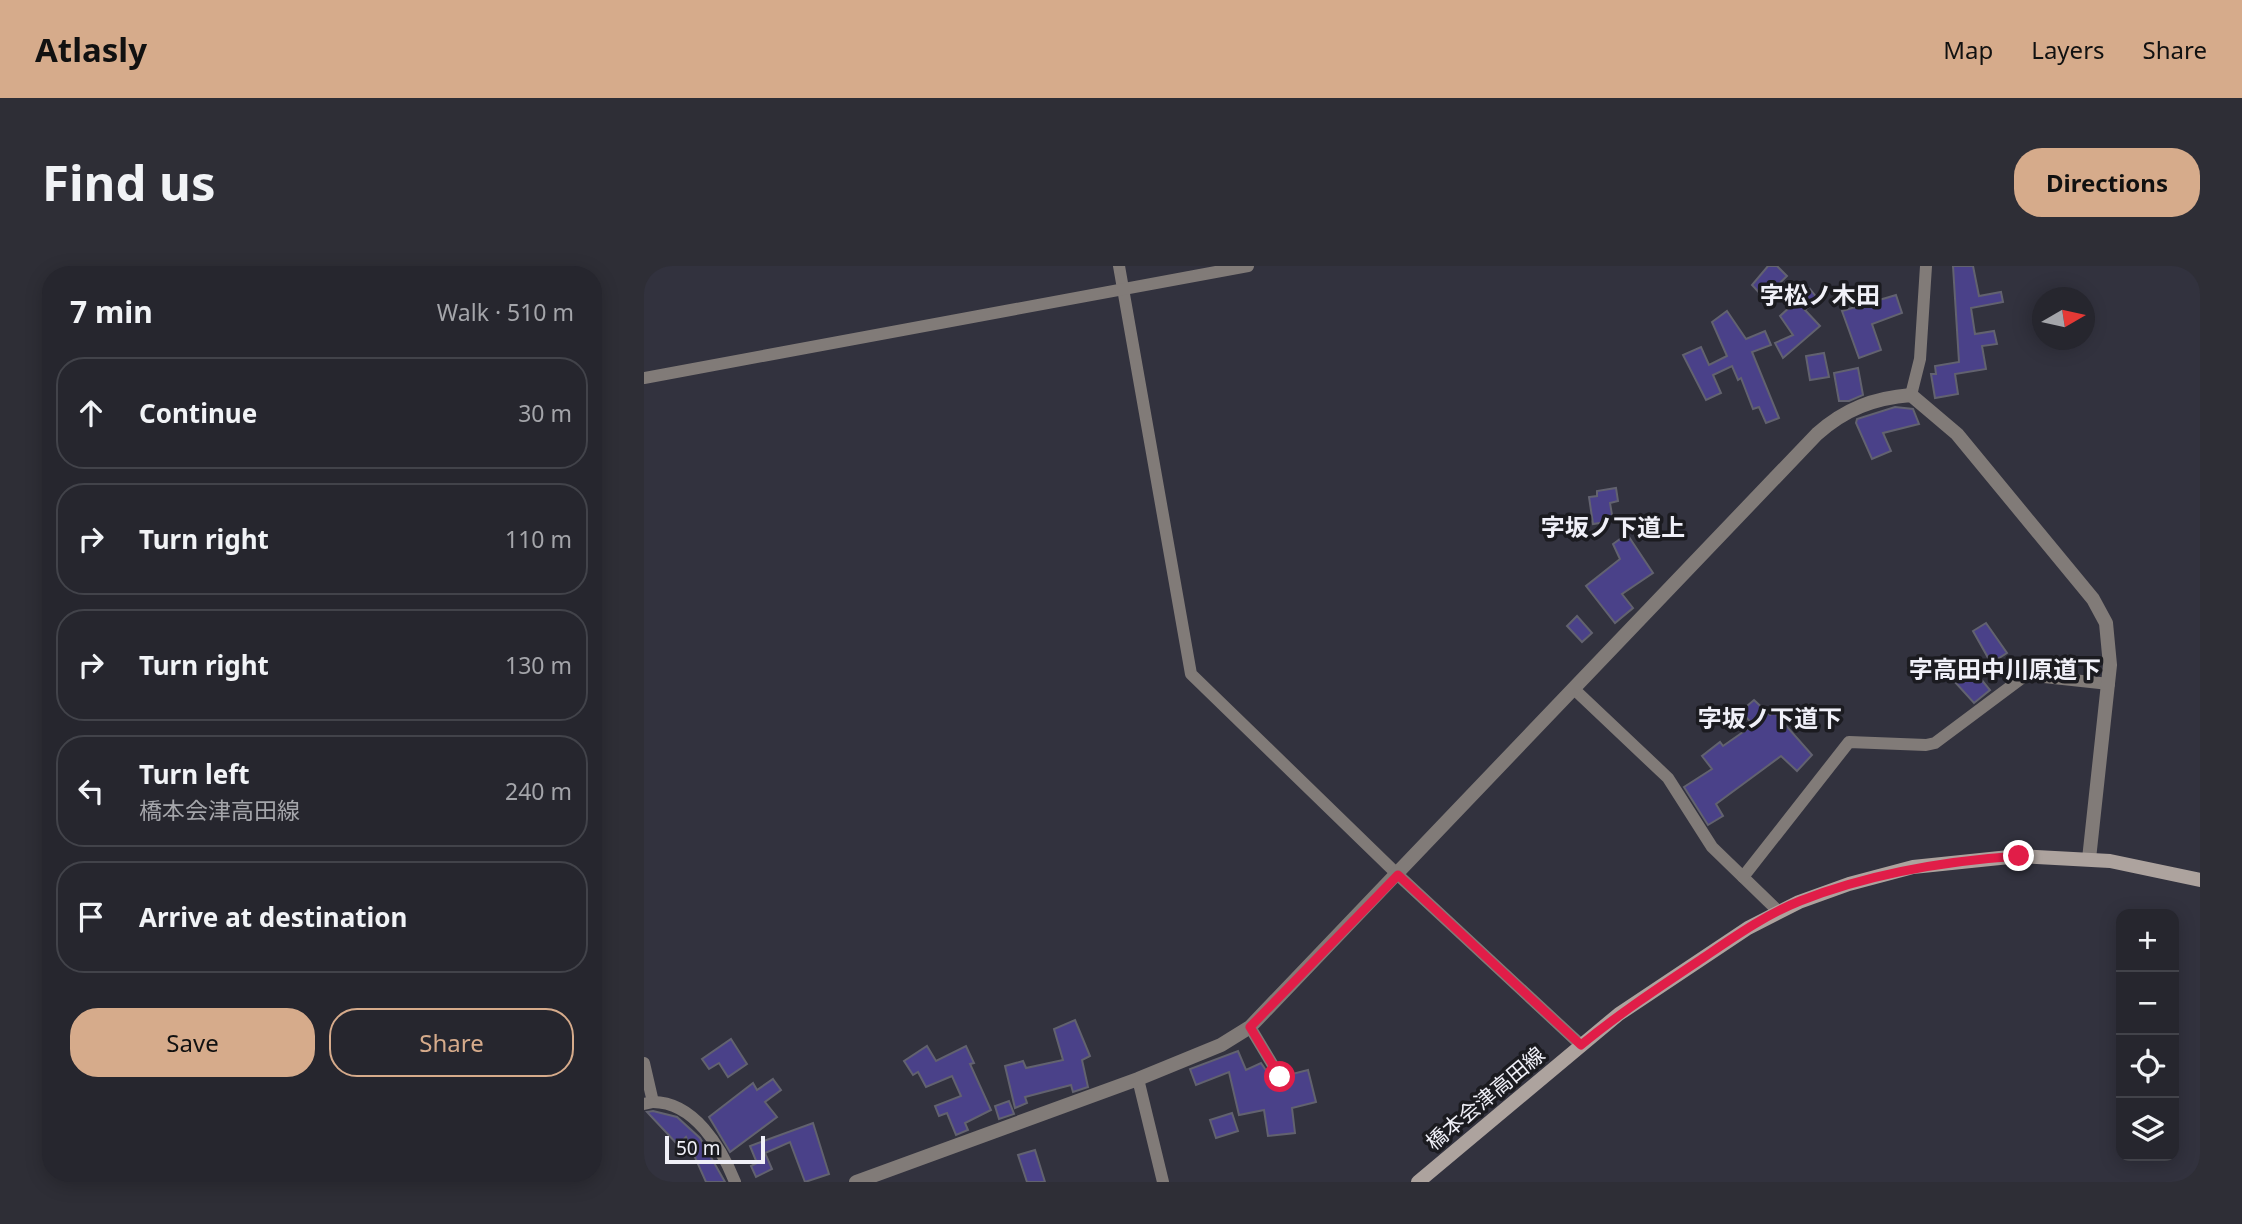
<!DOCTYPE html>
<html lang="en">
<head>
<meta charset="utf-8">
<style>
	body { margin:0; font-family:"Noto Sans","Noto Sans JP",sans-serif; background:#2e2e36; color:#f1f3f6 }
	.controls { position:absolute; right:21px; bottom:21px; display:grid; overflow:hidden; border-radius:14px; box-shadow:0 4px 18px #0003 }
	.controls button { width:63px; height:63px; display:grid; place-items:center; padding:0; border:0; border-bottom:2px solid #42434a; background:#26262e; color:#f1f3f6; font:35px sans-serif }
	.compass { position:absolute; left:1388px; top:21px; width:63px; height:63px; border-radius:50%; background:#26262e; box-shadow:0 4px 18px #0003; rotate:81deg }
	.scale { position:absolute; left:21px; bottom:18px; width:100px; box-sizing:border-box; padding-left:7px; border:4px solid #f0f0f8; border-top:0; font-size:19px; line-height:24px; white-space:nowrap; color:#f0f0f8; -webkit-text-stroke:5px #1b1b20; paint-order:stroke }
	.stop { position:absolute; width:21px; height:21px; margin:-16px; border:5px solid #e11d48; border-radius:50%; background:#fff }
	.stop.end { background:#e11d48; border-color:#fff; box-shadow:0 2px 7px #0008 }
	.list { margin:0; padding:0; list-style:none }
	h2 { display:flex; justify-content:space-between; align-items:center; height:91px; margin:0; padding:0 28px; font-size:30px }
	h2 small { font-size:23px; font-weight:400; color:#a4a5aa }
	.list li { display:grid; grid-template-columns:46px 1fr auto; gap:21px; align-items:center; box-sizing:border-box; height:112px; margin:0 14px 14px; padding:0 14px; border:2px solid #42434a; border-radius:28px }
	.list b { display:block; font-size:26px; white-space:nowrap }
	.list p { margin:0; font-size:23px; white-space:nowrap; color:#a4a5aa }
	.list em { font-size:23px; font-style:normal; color:#a4a5aa }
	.actions { display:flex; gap:14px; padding:21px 28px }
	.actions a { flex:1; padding:16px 0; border:2px solid #d6ab8b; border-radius:28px; text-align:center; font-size:24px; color:#d6ab8b }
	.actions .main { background:#d6ab8b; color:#111 }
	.icon { flex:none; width:38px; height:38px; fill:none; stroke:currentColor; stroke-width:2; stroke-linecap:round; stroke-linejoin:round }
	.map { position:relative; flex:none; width:1556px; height:916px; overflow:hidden; border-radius:28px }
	header { display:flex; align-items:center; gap:42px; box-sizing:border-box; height:98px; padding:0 35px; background:#d6ab8b; color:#111 }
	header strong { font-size:33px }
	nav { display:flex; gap:38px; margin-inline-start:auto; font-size:24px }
	.intro { display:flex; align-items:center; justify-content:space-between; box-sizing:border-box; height:168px; padding:0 42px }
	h1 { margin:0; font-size:49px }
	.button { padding:18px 32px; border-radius:28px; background:#d6ab8b; color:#111; font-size:24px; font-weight:700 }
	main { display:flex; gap:42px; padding:0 42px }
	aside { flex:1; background:#26262e; border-radius:28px; box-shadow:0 4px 18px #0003 }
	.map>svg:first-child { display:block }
	.building { fill:#4a4189; stroke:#62626f; stroke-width:2 }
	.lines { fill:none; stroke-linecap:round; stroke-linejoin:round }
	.minor { stroke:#817b78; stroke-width:12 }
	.tertiary { stroke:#817b78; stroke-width:14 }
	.secondary { stroke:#ada39e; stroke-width:14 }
	.route { stroke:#e11d48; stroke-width:9 }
	.labels { text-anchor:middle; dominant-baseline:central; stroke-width:7; stroke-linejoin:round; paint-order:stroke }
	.street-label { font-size:21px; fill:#f0f0f8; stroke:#1b1b20 }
	.quarter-label { font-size:24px; font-weight:bold; fill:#f0f0f8; stroke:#1b1b20 }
</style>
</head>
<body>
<header>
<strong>Atlasly</strong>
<nav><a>Map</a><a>Layers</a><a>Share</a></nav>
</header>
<div class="intro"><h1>Find us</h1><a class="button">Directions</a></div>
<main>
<aside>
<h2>7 min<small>Walk · 510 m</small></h2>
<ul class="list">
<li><svg class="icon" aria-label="ahead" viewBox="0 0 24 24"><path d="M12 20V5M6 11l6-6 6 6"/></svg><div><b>Continue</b></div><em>30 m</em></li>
<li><svg class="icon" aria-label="right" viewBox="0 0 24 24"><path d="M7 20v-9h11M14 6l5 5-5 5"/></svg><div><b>Turn right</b></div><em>110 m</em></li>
<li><svg class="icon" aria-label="right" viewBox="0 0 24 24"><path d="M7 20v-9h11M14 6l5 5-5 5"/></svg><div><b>Turn right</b></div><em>130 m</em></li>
<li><svg class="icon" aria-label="left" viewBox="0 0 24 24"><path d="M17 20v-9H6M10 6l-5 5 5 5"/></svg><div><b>Turn left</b><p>橋本会津高田線</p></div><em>240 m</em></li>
<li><svg class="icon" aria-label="arrive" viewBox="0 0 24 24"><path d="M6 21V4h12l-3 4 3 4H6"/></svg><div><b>Arrive at destination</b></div></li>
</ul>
<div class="actions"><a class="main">Save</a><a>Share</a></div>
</aside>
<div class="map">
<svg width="1556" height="916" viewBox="0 0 1556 916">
	<rect width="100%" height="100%" fill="#32323e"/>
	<!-- building -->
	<g class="building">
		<polygon points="1124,0 1133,0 1143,10 1120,32 1108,19"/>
		<polygon points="1309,0 1329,0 1335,30 1357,26 1359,36 1327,42 1331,68 1350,65 1353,78 1338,80 1342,103 1311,108 1314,128 1291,132 1287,108 1292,108 1291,100 1315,96"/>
		<polygon points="1166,23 1174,33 1161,44 1176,60 1139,92 1131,77 1149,69 1136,50"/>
		<polygon points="1252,29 1258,47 1228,58 1237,84 1215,92 1198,45"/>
		<polygon points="1083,45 1102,73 1121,65 1127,79 1108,86 1135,152 1122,157 1115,141 1109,143 1097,112 1094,114 1088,100 1069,109 1077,127 1062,134 1039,89 1057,81 1065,99 1083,90 1068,56"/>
		<polygon points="1180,87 1185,111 1166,114 1162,90"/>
		<polygon points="1214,102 1219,129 1205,135 1195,135 1190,107"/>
		<polygon points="1251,141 1269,143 1275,158 1239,167 1247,185 1228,193 1212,157 1213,153"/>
		<polygon points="972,222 974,235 966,237 969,255 949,258 945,231 953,230 953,225"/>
		<polygon points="983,268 1009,307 978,328 989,342 971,357 942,320 976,293 969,278"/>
		<polygon points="933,350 948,367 938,376 923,360"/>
		<polygon points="1342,357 1363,387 1347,397 1329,365"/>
		<polygon points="1328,402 1346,424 1330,437 1311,416"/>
		<polygon points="1110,434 1126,449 1130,446 1168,489 1153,505 1137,490 1072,538 1079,550 1064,559 1040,521 1068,503 1058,490 1076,476 1079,480 1109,459 1097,445"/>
		<polygon points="431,754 446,790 438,794 444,821 429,826 427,819 381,831 383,837 371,842 361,800 379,795 382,802 419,794 410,763"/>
		<polygon points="87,773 103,798 84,811 75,797 65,803 58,793"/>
		<polygon points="283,780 292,795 322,780 330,797 326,798 347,844 321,857 324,864 312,869 303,847 295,850 291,840 317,830 308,810 282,821 274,806 269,809 260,795"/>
		<polygon points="594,785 602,804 617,797 632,819 641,818 644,809 664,804 672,836 648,842 651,867 624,870 620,844 595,849 585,806 552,819 546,803"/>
		<polygon points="129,813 137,824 121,836 133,851 86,886 65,851 109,817 113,824"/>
		<polygon points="365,835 370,848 355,853 351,840"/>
		<polygon points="9,845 33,851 56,872 81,916 62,916 42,871 34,879 3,846"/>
		<polygon points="588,847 594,865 572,872 566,854"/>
		<polygon points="169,857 185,908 161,916 146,876 121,887 128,903 112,911 107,900 113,897 106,880"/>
		<polygon points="391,884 401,916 383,916 374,889"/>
	</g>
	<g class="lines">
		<!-- minor -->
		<g class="minor">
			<polyline points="475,0 547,408 754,609 937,779"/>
			<polyline points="0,112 604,0"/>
			<polyline points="1267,129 1276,93 1282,0"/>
			<polyline points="931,424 1024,512 1068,581 1134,645"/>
			<polyline points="1099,611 1205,476 1282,479 1291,477 1382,409 1465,418"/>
			<polyline points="606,761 636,811"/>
			<polyline points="0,797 9,836 0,838"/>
			<polyline points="494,813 519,916"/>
			<path d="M9 836C50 836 77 881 91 916"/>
		</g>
		<!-- tertiary -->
		<path class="tertiary" d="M212 916 494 813 577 779 606 761 1173 168C1201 143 1230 132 1267 129L1313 168 1449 333 1462 357 1466 399 1445 593"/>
		<!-- secondary -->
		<polyline class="secondary" points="774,916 975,748 1104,662 1155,636 1205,618 1269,601 1375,590 1466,595 1556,614"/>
	</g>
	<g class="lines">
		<!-- route -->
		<path class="route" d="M636 811 606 761 754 609 937 779C976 747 1017 720 1059 692 1090 671 1121 649 1156 635 1227 607 1300 595 1375 590"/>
	</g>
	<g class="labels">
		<!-- street labels -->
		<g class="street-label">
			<text transform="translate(841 832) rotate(-40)">橋本会津高田線</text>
		</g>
		<!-- quarter labels -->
		<g class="quarter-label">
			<text x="1176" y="28">字松ノ木田</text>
			<text x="969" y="260">字坂ノ下道上</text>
			<text x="1361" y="402">字高田中川原道下</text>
			<text x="1126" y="451">字坂ノ下道下</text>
		</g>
	</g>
</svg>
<div class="controls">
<button>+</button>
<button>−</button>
<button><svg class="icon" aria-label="locate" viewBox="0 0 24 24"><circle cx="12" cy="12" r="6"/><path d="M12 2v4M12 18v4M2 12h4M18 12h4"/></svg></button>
<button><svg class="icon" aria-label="layers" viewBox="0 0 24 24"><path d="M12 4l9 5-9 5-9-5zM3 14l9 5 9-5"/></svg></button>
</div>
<svg class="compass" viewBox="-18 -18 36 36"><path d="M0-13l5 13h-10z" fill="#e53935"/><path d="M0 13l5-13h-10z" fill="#a4a5aa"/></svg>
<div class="scale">50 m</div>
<div class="stop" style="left:636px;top:811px"></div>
<div class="stop end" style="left:1375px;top:590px"></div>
</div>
</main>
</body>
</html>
